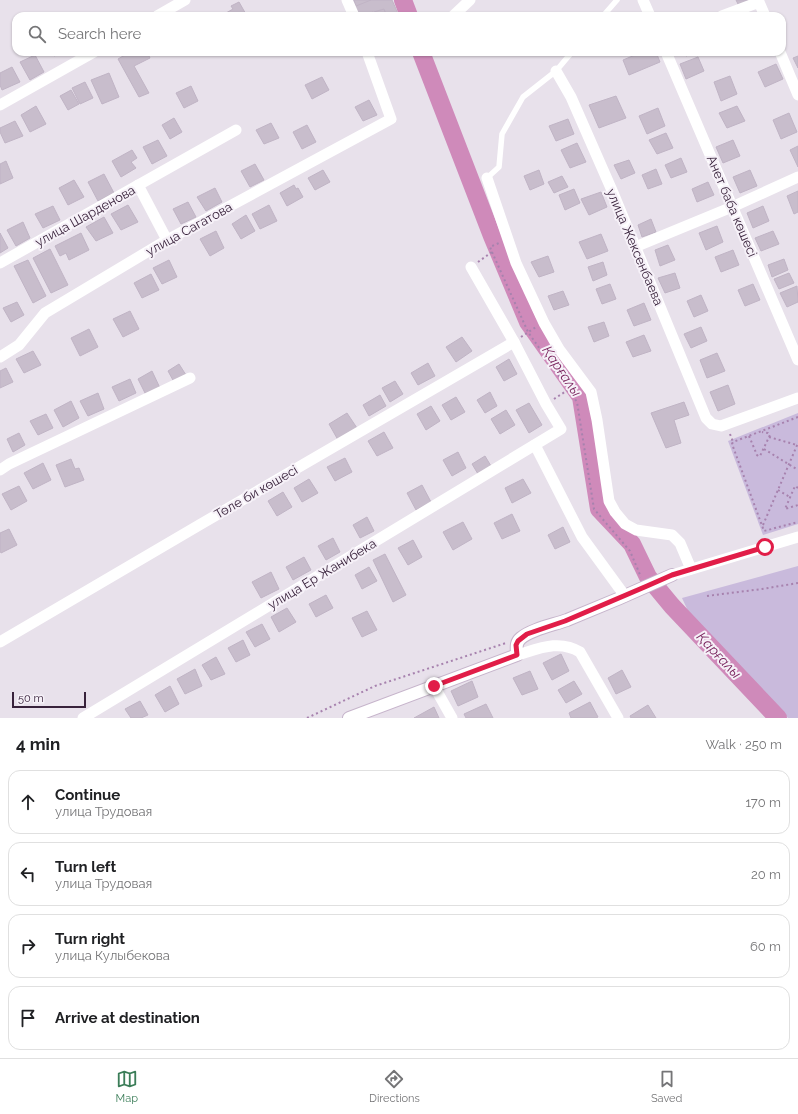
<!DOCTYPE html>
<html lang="en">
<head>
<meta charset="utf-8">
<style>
	body { margin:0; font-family:Raleway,sans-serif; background:#f2f2f2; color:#202124 }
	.scale { position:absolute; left:12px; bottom:10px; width:74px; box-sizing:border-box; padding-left:4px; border:2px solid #38223b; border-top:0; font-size:11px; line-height:14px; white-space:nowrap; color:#38223b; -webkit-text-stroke:3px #f6f1f8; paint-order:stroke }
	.stop { position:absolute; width:12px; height:12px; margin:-9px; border:3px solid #e11d48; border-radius:50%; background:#fff }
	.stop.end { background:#e11d48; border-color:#fff; box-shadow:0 1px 4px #0008 }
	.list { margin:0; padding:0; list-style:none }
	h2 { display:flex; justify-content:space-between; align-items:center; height:52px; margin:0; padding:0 16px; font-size:17px }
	h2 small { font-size:13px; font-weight:400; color:#757577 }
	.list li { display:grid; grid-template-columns:26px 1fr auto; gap:12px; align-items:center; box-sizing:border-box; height:64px; margin:0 8px 8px; padding:0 8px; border:1px solid #e0e0e0; border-radius:12px }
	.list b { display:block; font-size:15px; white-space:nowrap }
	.list p { margin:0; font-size:13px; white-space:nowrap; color:#757577 }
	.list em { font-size:13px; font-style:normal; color:#757577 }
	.icon { flex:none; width:22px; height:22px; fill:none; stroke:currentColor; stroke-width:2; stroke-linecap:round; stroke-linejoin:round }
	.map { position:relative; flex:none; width:798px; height:718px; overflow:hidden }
	.search { position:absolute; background:#fff; box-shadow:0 1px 3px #0004; left:12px; right:12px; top:12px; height:44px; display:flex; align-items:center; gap:10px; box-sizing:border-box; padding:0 14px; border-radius:12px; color:#757577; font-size:15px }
	.sheet { height:340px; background:#fff }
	nav { display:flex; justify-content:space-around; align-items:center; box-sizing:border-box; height:56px; border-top:1px solid #e0e0e0; background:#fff; font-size:11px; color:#757577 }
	nav a { display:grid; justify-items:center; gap:2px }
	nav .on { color:#3b7d58 }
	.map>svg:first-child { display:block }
	.green { fill:#c9badc }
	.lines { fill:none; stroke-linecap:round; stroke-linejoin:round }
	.river { stroke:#cf8aba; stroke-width:18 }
	.building { fill:#c8bdcc; stroke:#c0b4c5 }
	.secondary-casing { stroke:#c6b4cb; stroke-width:14 }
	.path { stroke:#a782ae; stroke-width:2; stroke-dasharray:2 3; stroke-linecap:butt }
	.lane { stroke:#fff; stroke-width:5.5 }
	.street { stroke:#fff; stroke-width:11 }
	.secondary { stroke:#fff; stroke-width:12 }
	.route { stroke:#e11d48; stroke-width:5 }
	.labels { text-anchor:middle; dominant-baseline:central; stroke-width:4; stroke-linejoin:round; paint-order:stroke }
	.street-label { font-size:13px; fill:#38223b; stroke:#f6f1f8 }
	.water-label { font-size:14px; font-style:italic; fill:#761e59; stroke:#f6f1f8 }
</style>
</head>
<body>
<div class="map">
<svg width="798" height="718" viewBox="0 0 798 718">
	<rect width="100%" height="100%" fill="#e8e1eb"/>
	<!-- green -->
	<g class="green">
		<polygon points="798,413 798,524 763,535 728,441"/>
		<polygon points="798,566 798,718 788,718 701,629 689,613 682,598"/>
	</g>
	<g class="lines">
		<!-- river -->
		<g class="river">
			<polyline points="403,0 409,16"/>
			<polyline points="421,52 492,236 528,322 581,397 599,509 632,544 648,577 672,606 778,718"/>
		</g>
	</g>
	<!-- building -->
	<g class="building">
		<polygon points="350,0 392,0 399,16 357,16"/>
		<polygon points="354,0 371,0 356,6"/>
		<polygon points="736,0 752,0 739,6"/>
		<polygon points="239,2 247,16 227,16 226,13 233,9 231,6"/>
		<polygon points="384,9 386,14 382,16 376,16 374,12"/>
		<polygon points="373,12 375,16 363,16"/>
		<polygon points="52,52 61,52 54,56"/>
		<polygon points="130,52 147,52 150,58 134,66 149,93 139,97 118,59"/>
		<polygon points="642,52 656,52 660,62 629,75 623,60"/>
		<polygon points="684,52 696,52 686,56"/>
		<polygon points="35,55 44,72 30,80 20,62"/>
		<polygon points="798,56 798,68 793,58"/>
		<polygon points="698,57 704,71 686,79 680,64"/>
		<polygon points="776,64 783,79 765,87 758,72"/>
		<polygon points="12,67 20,82 2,90 0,85 0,73"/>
		<polygon points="109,73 119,97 102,104 91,80"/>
		<polygon points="730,76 737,94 721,101 714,82"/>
		<polygon points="322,77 329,90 312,99 305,85"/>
		<polygon points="85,82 93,98 80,104 72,88"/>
		<polygon points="191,86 198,101 184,108 176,93"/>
		<polygon points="71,90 79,104 68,110 60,96"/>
		<polygon points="616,96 626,118 599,128 589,105"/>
		<polygon points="369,100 377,115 363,121 355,107"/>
		<polygon points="36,106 46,124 30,132 21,115"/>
		<polygon points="737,106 745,121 727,128 719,113"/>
		<polygon points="658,108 665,126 647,134 639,116"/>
		<polygon points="789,113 797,132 781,139 773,120"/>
		<polygon points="174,118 182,132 170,139 162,125"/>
		<polygon points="568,119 574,134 556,141 549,126"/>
		<polygon points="15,121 23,136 5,143 0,132 0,128"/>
		<polygon points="271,123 279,138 264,144 256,130"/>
		<polygon points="307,125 316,142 302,149 293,132"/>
		<polygon points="666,133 673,148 657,154 649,140"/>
		<polygon points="158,140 167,156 152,164 143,147"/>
		<polygon points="733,140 740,156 723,163 716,147"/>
		<polygon points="577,143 586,162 570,168 561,150"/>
		<polygon points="798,146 798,167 790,150"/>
		<polygon points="132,150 137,158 131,162 136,168 121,177 112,161"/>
		<polygon points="681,158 687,172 671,178 665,165"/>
		<polygon points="629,160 635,173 621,179 614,165"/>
		<polygon points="6,161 13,178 0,184 0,164"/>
		<polygon points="255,164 264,180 250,187 241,171"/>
		<polygon points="656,169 662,184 648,189 642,175"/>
		<polygon points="323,170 330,182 315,190 308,178"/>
		<polygon points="539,170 544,184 530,190 524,176"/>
		<polygon points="750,170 757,186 740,193 733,177"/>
		<polygon points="104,174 114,193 98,201 88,182"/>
		<polygon points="562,176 568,187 554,193 548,182"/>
		<polygon points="74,180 84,197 68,205 59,188"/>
		<polygon points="708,182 714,195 697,202 692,189"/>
		<polygon points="294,185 296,189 298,188 303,197 287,206 280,193"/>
		<polygon points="215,188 222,202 206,211 197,197"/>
		<polygon points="574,189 580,203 565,210 559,195"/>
		<polygon points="798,191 798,212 794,214 787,196"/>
		<polygon points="601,192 607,207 589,215 581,199"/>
		<polygon points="188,202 196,217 181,224 173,209"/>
		<polygon points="128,205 138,222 121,230 111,214"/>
		<polygon points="269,205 277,221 260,229 252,214"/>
		<polygon points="53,206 60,220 43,228 35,214"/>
		<polygon points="763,206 769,221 753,228 747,213"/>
		<polygon points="246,215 255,231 241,239 232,224"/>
		<polygon points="104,217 113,233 96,241 86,227"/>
		<polygon points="651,219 656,232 642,237 638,225"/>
		<polygon points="23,222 30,238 16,246 7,230"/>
		<polygon points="717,226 723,242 706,250 699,233"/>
		<polygon points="216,231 224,248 210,256 200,239"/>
		<polygon points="773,231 779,244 761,251 755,238"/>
		<polygon points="0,233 8,248 0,253"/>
		<polygon points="81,233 89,250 69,260 66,253 60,256 55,246"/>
		<polygon points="601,234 608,251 587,259 579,242"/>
		<polygon points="668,245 675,260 660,266 655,250"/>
		<polygon points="50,249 68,285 51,293 33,258"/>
		<polygon points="733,250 739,265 721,272 715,257"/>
		<polygon points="548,256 554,272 539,277 531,262"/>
		<polygon points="784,259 788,270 772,277 768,265"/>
		<polygon points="28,260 46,296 33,303 14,266"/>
		<polygon points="169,260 177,277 162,284 153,268"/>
		<polygon points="603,262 607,275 593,281 588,267"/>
		<polygon points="675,273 680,288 665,293 658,278"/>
		<polygon points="789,273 794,283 779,289 774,279"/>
		<polygon points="151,274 159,290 142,298 134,283"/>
		<polygon points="610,284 616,299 602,304 596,289"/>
		<polygon points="753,284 760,300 745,306 738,290"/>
		<polygon points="797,286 798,302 787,307 780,293"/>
		<polygon points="563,291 569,305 554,310 548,296"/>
		<polygon points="701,295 708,311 694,317 687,301"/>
		<polygon points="17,302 24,315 11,322 3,308"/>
		<polygon points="644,303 651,320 634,326 627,310"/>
		<polygon points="130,311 139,329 123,337 113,319"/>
		<polygon points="604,322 609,336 594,342 588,327"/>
		<polygon points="701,327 707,341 691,348 684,334"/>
		<polygon points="89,329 98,347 80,356 71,338"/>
		<polygon points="644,335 651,351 633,357 626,342"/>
		<polygon points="462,337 472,351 456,362 446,347"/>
		<polygon points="33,351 41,365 24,373 16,359"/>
		<polygon points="717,353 725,371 707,378 700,360"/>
		<polygon points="509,359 517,374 504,381 496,367"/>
		<polygon points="428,363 435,376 418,385 411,373"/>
		<polygon points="179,364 186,375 174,382 168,371"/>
		<polygon points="6,368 13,382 0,388 0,371"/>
		<polygon points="152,371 160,388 146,395 138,379"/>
		<polygon points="130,379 136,393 119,401 112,387"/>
		<polygon points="395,381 403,394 390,402 382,388"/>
		<polygon points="728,385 735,404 718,411 710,392"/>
		<polygon points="490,392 497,406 485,413 477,400"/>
		<polygon points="98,393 104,409 88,416 80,401"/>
		<polygon points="380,395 386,406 369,416 363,405"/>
		<polygon points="456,397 465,412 451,420 442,405"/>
		<polygon points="71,401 79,418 63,427 54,410"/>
		<polygon points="684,402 689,415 674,420 681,443 666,448 651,413"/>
		<polygon points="529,403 542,425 529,433 516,410"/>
		<polygon points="431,406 440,421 426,430 417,414"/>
		<polygon points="506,410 515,425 500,434 491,419"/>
		<polygon points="347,413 357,428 338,440 329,424"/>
		<polygon points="46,414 53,428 38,435 30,421"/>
		<polygon points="384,432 393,448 377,456 368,441"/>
		<polygon points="19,433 25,445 13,452 7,439"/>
		<polygon points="458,452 466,468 452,476 443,460"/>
		<polygon points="485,456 491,466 478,474 472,464"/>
		<polygon points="345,458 352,472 335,481 327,467"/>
		<polygon points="71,459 75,469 79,468 84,480 65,487 56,465"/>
		<polygon points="43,463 51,480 33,489 24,473"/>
		<polygon points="309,479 318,493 302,502 294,488"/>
		<polygon points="523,479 531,493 512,503 505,488"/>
		<polygon points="422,485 431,502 416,510 407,493"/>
		<polygon points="19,486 27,501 11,510 2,494"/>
		<polygon points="283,492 292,507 277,516 268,501"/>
		<polygon points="512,514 520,531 502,539 494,523"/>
		<polygon points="367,517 374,531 360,538 353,525"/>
		<polygon points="463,522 472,539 453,550 443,532"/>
		<polygon points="563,527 570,542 555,549 548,535"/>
		<polygon points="9,529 17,545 1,553 0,551 0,533"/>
		<polygon points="333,538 340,552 326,560 318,546"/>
		<polygon points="413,540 422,557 408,565 398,548"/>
		<polygon points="385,554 406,595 393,602 373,560"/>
		<polygon points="304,557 311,570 293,580 286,567"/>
		<polygon points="369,567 377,581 362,589 355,575"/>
		<polygon points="271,572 279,589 261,598 252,582"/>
		<polygon points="326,595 333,608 316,617 309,604"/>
		<polygon points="287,608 296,622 279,632 271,617"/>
		<polygon points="367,611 377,630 362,637 352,618"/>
		<polygon points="262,624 270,639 255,647 246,632"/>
		<polygon points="243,640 250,655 236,662 228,648"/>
		<polygon points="561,654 569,671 552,680 543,663"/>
		<polygon points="216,657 225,674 211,680 202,665"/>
		<polygon points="195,669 202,686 185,694 177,679"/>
		<polygon points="622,670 631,687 616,694 608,678"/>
		<polygon points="530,671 538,689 522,695 513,678"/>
		<polygon points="472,681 478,697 458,706 451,691"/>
		<polygon points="574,681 582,694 566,703 558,690"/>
		<polygon points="170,686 179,704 165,712 155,695"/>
		<polygon points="140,701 148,715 141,718 131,718 125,709"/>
		<polygon points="590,702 598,717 596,718 571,718 569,713"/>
		<polygon points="486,704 493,718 466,718 464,714"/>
		<polygon points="648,705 656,718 631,718 630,716"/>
		<polygon points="434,707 439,718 414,718"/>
	</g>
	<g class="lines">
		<!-- secondary casing -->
		<g class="secondary-casing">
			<path id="secondary" d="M349 718 517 655C517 648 515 643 521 638 532 629 553 625 567 620 602 606 637 591 672 575"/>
		</g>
		<!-- path -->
		<g class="path">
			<polyline points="492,252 528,332 577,402 594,509 630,551 641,577"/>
			<polyline points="478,262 492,252 490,247 499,243"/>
			<polyline points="521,337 536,327"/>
			<polyline points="554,399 574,386"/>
			<polyline points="798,417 733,442 732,444 764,531 798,522"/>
			<polyline points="730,434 733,442"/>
			<polyline points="749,436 757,455 758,456 760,456 770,435 768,433 762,432"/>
			<polyline points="769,437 797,445"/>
			<polyline points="764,449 798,470"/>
			<polyline points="798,488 795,486 785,509 798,505"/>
			<polyline points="778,490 790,497"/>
			<polyline points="763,525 798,443"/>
			<polyline points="707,596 762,589 798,583"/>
			<polyline points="307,718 375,686 506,643"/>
		</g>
		<!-- lane -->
		<g class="lane">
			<polyline points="603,16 617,0"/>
			<polyline points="487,178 499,167 502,134 523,97 556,71 572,52"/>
		</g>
		<!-- street -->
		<g class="street">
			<polyline points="347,0 354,16"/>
			<polyline points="643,0 650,16"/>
			<polyline points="157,16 185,0"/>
			<polyline points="453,16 470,0"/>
			<polyline points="722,16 759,2 765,16"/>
			<polyline points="666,52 798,360"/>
			<polyline points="780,52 798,95"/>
			<polyline points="556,71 571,97 614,195 706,418 712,424 721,426 798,398"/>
			<polyline points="0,105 94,52"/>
			<polyline points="487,178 516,263 544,323 559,349 591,392 597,420 609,501 615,512 625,524 636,530 672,535 680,543 691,569"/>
			<polyline points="138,185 167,240"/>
			<polyline points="635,247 732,207 798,177"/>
			<polyline points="0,263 236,130"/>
			<polyline points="0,357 19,345 45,313 167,240 391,119 367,52"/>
			<polyline points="535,445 582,537 625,596"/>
			<polyline points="0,470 9,464 190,378"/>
			<polyline points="672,575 798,537"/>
			<polyline points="0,642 201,524 514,342"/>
			<path d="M517 655C538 649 559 639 580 652L618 718"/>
			<polyline points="434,686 452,718"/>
			<polyline points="83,718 561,429 546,404 514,342 471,267"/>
		</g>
		<!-- secondary -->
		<use href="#secondary" class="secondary"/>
	</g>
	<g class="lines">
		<!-- route -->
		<polyline class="route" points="434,686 517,655 516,645 518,641 527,634 565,621 647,586 672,575 765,547"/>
	</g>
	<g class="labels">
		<!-- street labels -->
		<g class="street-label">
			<text transform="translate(732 206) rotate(67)">Анет баба көшесі</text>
			<text transform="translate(85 216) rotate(-29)">улица Шарденова</text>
			<text transform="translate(189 229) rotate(-29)">улица Сагатова</text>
			<text transform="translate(635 247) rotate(67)">улица Жексенбаева</text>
			<text transform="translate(256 492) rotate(-30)">Төле би көшесі</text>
			<text transform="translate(322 574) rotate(-31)">улица Ер Жанибека</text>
		</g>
		<!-- water labels -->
		<g class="water-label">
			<text transform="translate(562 371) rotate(56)">Қарғалы</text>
			<text transform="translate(719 655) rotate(47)">Қарғалы</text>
		</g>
	</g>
</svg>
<div class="scale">50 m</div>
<div class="stop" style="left:765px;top:547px"></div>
<div class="stop end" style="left:434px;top:686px"></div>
<div class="search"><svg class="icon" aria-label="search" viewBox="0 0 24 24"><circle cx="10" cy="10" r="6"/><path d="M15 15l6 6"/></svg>Search here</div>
</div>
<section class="sheet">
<h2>4 min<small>Walk · 250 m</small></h2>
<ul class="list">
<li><svg class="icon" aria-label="ahead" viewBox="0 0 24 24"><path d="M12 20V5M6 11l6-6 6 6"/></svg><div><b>Continue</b><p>улица Трудовая</p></div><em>170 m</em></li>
<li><svg class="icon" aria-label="left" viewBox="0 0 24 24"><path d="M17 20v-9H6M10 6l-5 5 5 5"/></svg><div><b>Turn left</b><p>улица Трудовая</p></div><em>20 m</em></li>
<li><svg class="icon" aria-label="right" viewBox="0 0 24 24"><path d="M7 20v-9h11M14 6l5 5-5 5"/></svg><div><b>Turn right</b><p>улица Кулыбекова</p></div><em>60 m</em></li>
<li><svg class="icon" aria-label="arrive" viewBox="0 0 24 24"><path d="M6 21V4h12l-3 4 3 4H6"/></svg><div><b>Arrive at destination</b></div></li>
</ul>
</section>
<nav>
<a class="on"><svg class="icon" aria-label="map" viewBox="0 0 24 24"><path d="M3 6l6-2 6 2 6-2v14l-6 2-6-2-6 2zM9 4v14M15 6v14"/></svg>Map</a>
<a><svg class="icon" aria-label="directions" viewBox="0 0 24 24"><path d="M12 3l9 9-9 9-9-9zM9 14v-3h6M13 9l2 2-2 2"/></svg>Directions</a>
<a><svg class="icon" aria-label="saved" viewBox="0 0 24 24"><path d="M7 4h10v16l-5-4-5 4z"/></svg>Saved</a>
</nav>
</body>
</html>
